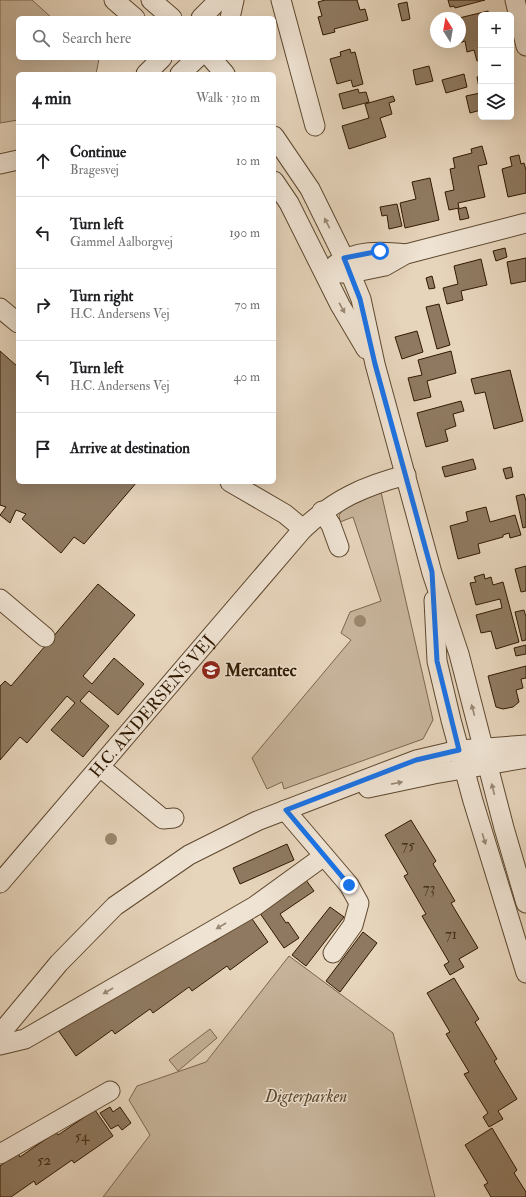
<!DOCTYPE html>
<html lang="en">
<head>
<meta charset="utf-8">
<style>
	body { margin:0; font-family:"IM FELL Double Pica",serif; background:#f6f6f6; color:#202124 }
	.controls { position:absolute; right:12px; top:12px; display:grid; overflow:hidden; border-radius:6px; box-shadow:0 4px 16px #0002 }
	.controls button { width:36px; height:36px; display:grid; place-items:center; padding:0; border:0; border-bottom:1px solid #e0e0e0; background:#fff; color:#202124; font:20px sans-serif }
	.compass { position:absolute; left:430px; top:12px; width:36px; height:36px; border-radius:50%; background:#fff; box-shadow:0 4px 16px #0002; rotate:349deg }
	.stop { position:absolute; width:12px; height:12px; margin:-9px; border:3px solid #1a73e8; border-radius:50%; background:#fff }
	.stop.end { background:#1a73e8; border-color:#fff; box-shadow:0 1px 4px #0008 }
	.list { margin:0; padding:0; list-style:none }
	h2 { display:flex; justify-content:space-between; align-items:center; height:52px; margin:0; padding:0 16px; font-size:17px }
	h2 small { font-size:13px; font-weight:400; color:#757577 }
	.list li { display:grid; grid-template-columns:26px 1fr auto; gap:12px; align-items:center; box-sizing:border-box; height:72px; padding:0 16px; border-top:1px solid #e0e0e0 }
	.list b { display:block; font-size:15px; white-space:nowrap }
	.list p { margin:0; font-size:13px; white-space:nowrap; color:#757577 }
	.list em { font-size:13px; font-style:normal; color:#757577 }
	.icon { flex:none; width:22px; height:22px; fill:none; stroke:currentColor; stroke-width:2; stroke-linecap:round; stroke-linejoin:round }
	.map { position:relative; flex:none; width:526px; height:1197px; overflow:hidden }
	.search { position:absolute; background:#fff; box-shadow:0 4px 16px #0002; left:16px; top:16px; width:260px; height:44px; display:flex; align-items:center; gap:10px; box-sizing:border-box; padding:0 14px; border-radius:6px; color:#757577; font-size:15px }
	.panel { position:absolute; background:#fff; box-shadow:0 4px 16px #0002; left:16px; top:72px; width:260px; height:412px; border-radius:6px }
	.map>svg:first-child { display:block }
	.green { fill:#c7b49b; stroke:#7c664e }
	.building { fill:#8f7a61; stroke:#301900 }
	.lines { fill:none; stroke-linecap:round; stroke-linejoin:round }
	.minor-casing { stroke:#5e482f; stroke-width:21 }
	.minor { stroke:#efe3d3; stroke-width:19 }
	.tree { fill:#9b876d }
	.oneway { fill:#998874 }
	.route { stroke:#1a73e8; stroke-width:5 }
	.labels { text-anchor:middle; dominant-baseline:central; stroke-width:3; stroke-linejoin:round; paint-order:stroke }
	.number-label { font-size:15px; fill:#483118 }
	.poi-label { font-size:17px; font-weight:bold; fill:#301900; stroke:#efe3d3; text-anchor:start }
	.street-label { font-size:17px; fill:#301900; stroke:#efe3d3 }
	.park-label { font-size:17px; font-style:italic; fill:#5d482e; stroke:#efe3d3 }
</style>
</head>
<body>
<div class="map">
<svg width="526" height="1197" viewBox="0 0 526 1197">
	<rect width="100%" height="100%" fill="#e6d4bb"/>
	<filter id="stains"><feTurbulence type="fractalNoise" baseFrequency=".005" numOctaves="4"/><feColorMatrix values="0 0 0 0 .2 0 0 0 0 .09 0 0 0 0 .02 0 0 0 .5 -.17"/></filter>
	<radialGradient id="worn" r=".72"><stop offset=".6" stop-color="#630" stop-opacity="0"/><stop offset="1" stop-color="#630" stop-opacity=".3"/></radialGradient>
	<!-- green -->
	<g class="green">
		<polygon points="0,0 32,0 52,18 18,18 18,58 98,58 99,59 96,74 18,74 18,120 0,123"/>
		<polygon points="381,492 433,720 423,739 284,789 282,782 267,789 252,758 351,640 341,633 350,612 381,601 353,517 340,522 339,515 345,508"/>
		<polygon points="289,956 393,1033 435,1197 103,1197 150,1135 129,1100 137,1086 206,1062"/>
		<polygon points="210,1029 217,1038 178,1071 169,1060"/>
	</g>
	<!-- building -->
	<g class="building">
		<polygon points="325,0 357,0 360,10 365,9 368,20 334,29 335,32 323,35 318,17 322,16 318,2"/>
		<polygon points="448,0 485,0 455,8 454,6 450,7"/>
		<polygon points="407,2 410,19 402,21 398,4"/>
		<polygon points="488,11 489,15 481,15 481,60 477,61 474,50 467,52 465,41 456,44 455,42 460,42 459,18"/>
		<polygon points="350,49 351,53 355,52 363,84 353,87 351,80 337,84 330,59 341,56 340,52"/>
		<polygon points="429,66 433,81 416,85 413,70"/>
		<polygon points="464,74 467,87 446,93 442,80"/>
		<polygon points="481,76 481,110 470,113 466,96 480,93 477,77"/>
		<polygon points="358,89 359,93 366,92 369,102 343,109 339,94"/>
		<polygon points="393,96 395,101 389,103 392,114 380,118 386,137 349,149 342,126 369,118 365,104"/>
		<polygon points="482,146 487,164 478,166 485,197 458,203 459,208 449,210 445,192 454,190 450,169 455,168 453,158 472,153 471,149"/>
		<polygon points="519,155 521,164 524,163 526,170 526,193 508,197 502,169 512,166 510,157"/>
		<polygon points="430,178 439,220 405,228 400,203 416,199 412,182"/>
		<polygon points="397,204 402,226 389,229 387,215 382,216 380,207"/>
		<polygon points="466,207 469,218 460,220 458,209"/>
		<polygon points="505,248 507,257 496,261 493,251"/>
		<polygon points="526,258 526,281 511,284 507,262"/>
		<polygon points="481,259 487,285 461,291 463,300 447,304 443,288 458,284 454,266"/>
		<polygon points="432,276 435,288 429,289 426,278"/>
		<polygon points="439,304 450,345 437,349 426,307"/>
		<polygon points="417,331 423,352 402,359 395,337"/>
		<polygon points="0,351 18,367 18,482 137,482 84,544 74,537 61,553 22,519 26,514 16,510 10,523 0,515 6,507 0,505"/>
		<polygon points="451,351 456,373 427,381 431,397 414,401 408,378 422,375 418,360"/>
		<polygon points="510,370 523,421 494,429 485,392 475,394 471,379"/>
		<polygon points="461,401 464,411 453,414 456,426 445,430 448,441 426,447 417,413"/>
		<polygon points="473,459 476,469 445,477 442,467"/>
		<polygon points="511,467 513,477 506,479 503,469"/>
		<polygon points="524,494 526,501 526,527 523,528 516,496"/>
		<polygon points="486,507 490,522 515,515 521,535 510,538 509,533 503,535 503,537 478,544 480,553 458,559 450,526 468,521 466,512"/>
		<polygon points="526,566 526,591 521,592 515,569"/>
		<polygon points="484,574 485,579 491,577 493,585 503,582 519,642 496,649 491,631 481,633 476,615 502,608 500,599 476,605 470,583 476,582 474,577"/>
		<polygon points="98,584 135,615 83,676 92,684 114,658 144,684 118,715 89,691 80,701 109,726 83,757 51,730 75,703 67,696 27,743 20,737 0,760 0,686 5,681 11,686"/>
		<polygon points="524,610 526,617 526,640 522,641 515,612"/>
		<polygon points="526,645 526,654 516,656 514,648"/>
		<polygon points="526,666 526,678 521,679 523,688 516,690 519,702 513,707 503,709 496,707 488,676"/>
		<polygon points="411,820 436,861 433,864 455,901 451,903 478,948 459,959 464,967 450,975 444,965 449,962 422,916 426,914 404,876 408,874 385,835"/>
		<polygon points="287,844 294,860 240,884 233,868"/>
		<polygon points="303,876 314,891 280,914 286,923 288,922 299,938 284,948 257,909"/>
		<polygon points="330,907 344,917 306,966 292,955"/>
		<polygon points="250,916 268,942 230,970 227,966 192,991 189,987 153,1013 150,1009 115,1034 112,1030 76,1056 58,1030 173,960 176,963 211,938 214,942"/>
		<polygon points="363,932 377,943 340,992 326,981"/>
		<polygon points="454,978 479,1019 475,1022 497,1059 494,1061 517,1099 498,1111 503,1119 489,1127 483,1117 488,1113 464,1074 469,1072 446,1034 450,1032 427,993"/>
		<polygon points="110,1107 113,1112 120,1107 131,1123 122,1130 118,1125 111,1129 100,1113"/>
		<polygon points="95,1110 113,1136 74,1163 72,1160 36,1185 34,1181 11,1197 0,1197 0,1166 18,1153 20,1157 56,1132 58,1135"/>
		<polygon points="492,1128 517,1170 514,1173 526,1192 526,1197 491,1197 484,1185 488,1183 465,1145"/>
	</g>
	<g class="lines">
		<!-- minor casing -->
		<g class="minor-casing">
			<g id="minor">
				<polyline points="114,0 135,18"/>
				<polyline points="151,0 172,18"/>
				<polyline points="281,0 315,126"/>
				<polyline points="515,0 526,46"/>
				<polyline points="201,18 219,0"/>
				<polyline points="230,18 234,0"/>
				<polyline points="211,58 225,74"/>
				<polyline points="146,74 162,58"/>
				<polyline points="180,74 197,58"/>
				<polyline points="274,136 310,189 344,258 361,299 375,364 432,573 459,654 504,828 526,903"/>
				<polyline points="0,164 18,160"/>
				<polyline points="274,181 289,203 340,305 366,349"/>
				<path d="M335 265C355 250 381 251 406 254"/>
				<polyline points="339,273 351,273 385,266 406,254 526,223"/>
				<polyline points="0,308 18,323"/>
				<polyline points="230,482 285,514 303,529"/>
				<polyline points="322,511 331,525 339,547"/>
				<polyline points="0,599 45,637"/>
				<polyline points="434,600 437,661 451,720 473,801 526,973"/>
				<polyline points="100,767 163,819 174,818"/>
				<polyline points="368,788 434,774 526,758"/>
				<polyline points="285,810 349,885 359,903 353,925 333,953"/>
				<path id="s1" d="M0 883 303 529C335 499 364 486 406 475"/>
				<polyline points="0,1034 59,963 115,906 189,855 257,821 416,760 459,750 526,745"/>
				<polyline points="0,1045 25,1039 255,906 324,856"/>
				<polyline points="0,1154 110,1091"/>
			</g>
		</g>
		<!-- minor -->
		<use href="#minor" class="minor"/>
	</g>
	<!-- trees -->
	<g class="tree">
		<circle cx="360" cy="621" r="6"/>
		<circle cx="111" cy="839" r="6"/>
	</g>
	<!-- one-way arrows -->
	<defs><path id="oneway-solid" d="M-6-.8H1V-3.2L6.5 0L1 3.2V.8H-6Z"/></defs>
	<g class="oneway">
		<use href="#oneway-solid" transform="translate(327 223) rotate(-117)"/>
		<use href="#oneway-solid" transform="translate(342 308) rotate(61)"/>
		<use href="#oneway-solid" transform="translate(473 710) rotate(-105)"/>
		<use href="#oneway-solid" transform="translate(397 783) rotate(-11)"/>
		<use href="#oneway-solid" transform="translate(493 789) rotate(-104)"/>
		<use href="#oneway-solid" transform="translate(484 839) rotate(73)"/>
		<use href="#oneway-solid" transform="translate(221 926) rotate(150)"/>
		<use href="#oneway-solid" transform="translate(108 991) rotate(150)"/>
	</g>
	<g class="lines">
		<!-- route -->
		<polyline class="route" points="349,885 286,810 416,760 459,750 437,661 432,572 375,364 360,299 344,258 380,251"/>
	</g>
	<!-- icons -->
	<defs>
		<g id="school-disc" transform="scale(1)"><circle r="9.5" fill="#8f2418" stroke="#efe3d3"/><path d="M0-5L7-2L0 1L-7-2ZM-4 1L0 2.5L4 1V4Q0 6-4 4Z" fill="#fff"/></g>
	</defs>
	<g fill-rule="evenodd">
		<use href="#school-disc" x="211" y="670"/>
	</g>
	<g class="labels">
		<!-- number labels -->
		<g class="number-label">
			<text x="408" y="845">75</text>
			<text x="429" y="888">73</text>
			<text x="451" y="934">71</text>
			<text x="82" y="1136">54</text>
			<text x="44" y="1160">52</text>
		</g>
		<!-- poi labels -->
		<g class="poi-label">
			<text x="225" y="670">Mercantec</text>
		</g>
		<!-- street labels -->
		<g class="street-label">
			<text stroke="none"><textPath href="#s1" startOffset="233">H.C. ANDERSENS VEJ</textPath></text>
		</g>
		<!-- park labels -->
		<g class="park-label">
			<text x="306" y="1096">Digterparken</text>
		</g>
	</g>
	<rect width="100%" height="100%" filter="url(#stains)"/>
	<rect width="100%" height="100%" fill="url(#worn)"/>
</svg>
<div class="controls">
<button>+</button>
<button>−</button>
<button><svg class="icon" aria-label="layers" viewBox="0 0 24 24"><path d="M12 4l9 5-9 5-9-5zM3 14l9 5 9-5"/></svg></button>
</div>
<svg class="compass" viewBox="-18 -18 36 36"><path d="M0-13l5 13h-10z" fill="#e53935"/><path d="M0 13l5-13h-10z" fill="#757577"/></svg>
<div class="stop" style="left:380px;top:251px"></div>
<div class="stop end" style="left:349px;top:885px"></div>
<div class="search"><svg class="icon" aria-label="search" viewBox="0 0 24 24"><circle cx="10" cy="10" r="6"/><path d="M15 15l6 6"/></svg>Search here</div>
<section class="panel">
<h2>4 min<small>Walk · 310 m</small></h2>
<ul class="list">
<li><svg class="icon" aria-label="ahead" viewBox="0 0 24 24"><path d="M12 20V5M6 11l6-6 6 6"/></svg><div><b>Continue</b><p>Bragesvej</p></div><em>10 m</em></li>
<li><svg class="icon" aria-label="left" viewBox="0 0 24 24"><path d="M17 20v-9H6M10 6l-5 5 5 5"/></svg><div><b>Turn left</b><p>Gammel Aalborgvej</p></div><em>190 m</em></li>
<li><svg class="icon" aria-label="right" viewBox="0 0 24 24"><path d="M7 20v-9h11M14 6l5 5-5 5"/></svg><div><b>Turn right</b><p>H.C. Andersens Vej</p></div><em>70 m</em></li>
<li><svg class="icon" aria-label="left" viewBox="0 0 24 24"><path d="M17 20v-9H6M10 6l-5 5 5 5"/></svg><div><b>Turn left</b><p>H.C. Andersens Vej</p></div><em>40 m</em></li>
<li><svg class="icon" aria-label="arrive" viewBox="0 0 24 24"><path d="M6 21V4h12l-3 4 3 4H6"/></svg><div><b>Arrive at destination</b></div></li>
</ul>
</section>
</div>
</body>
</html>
